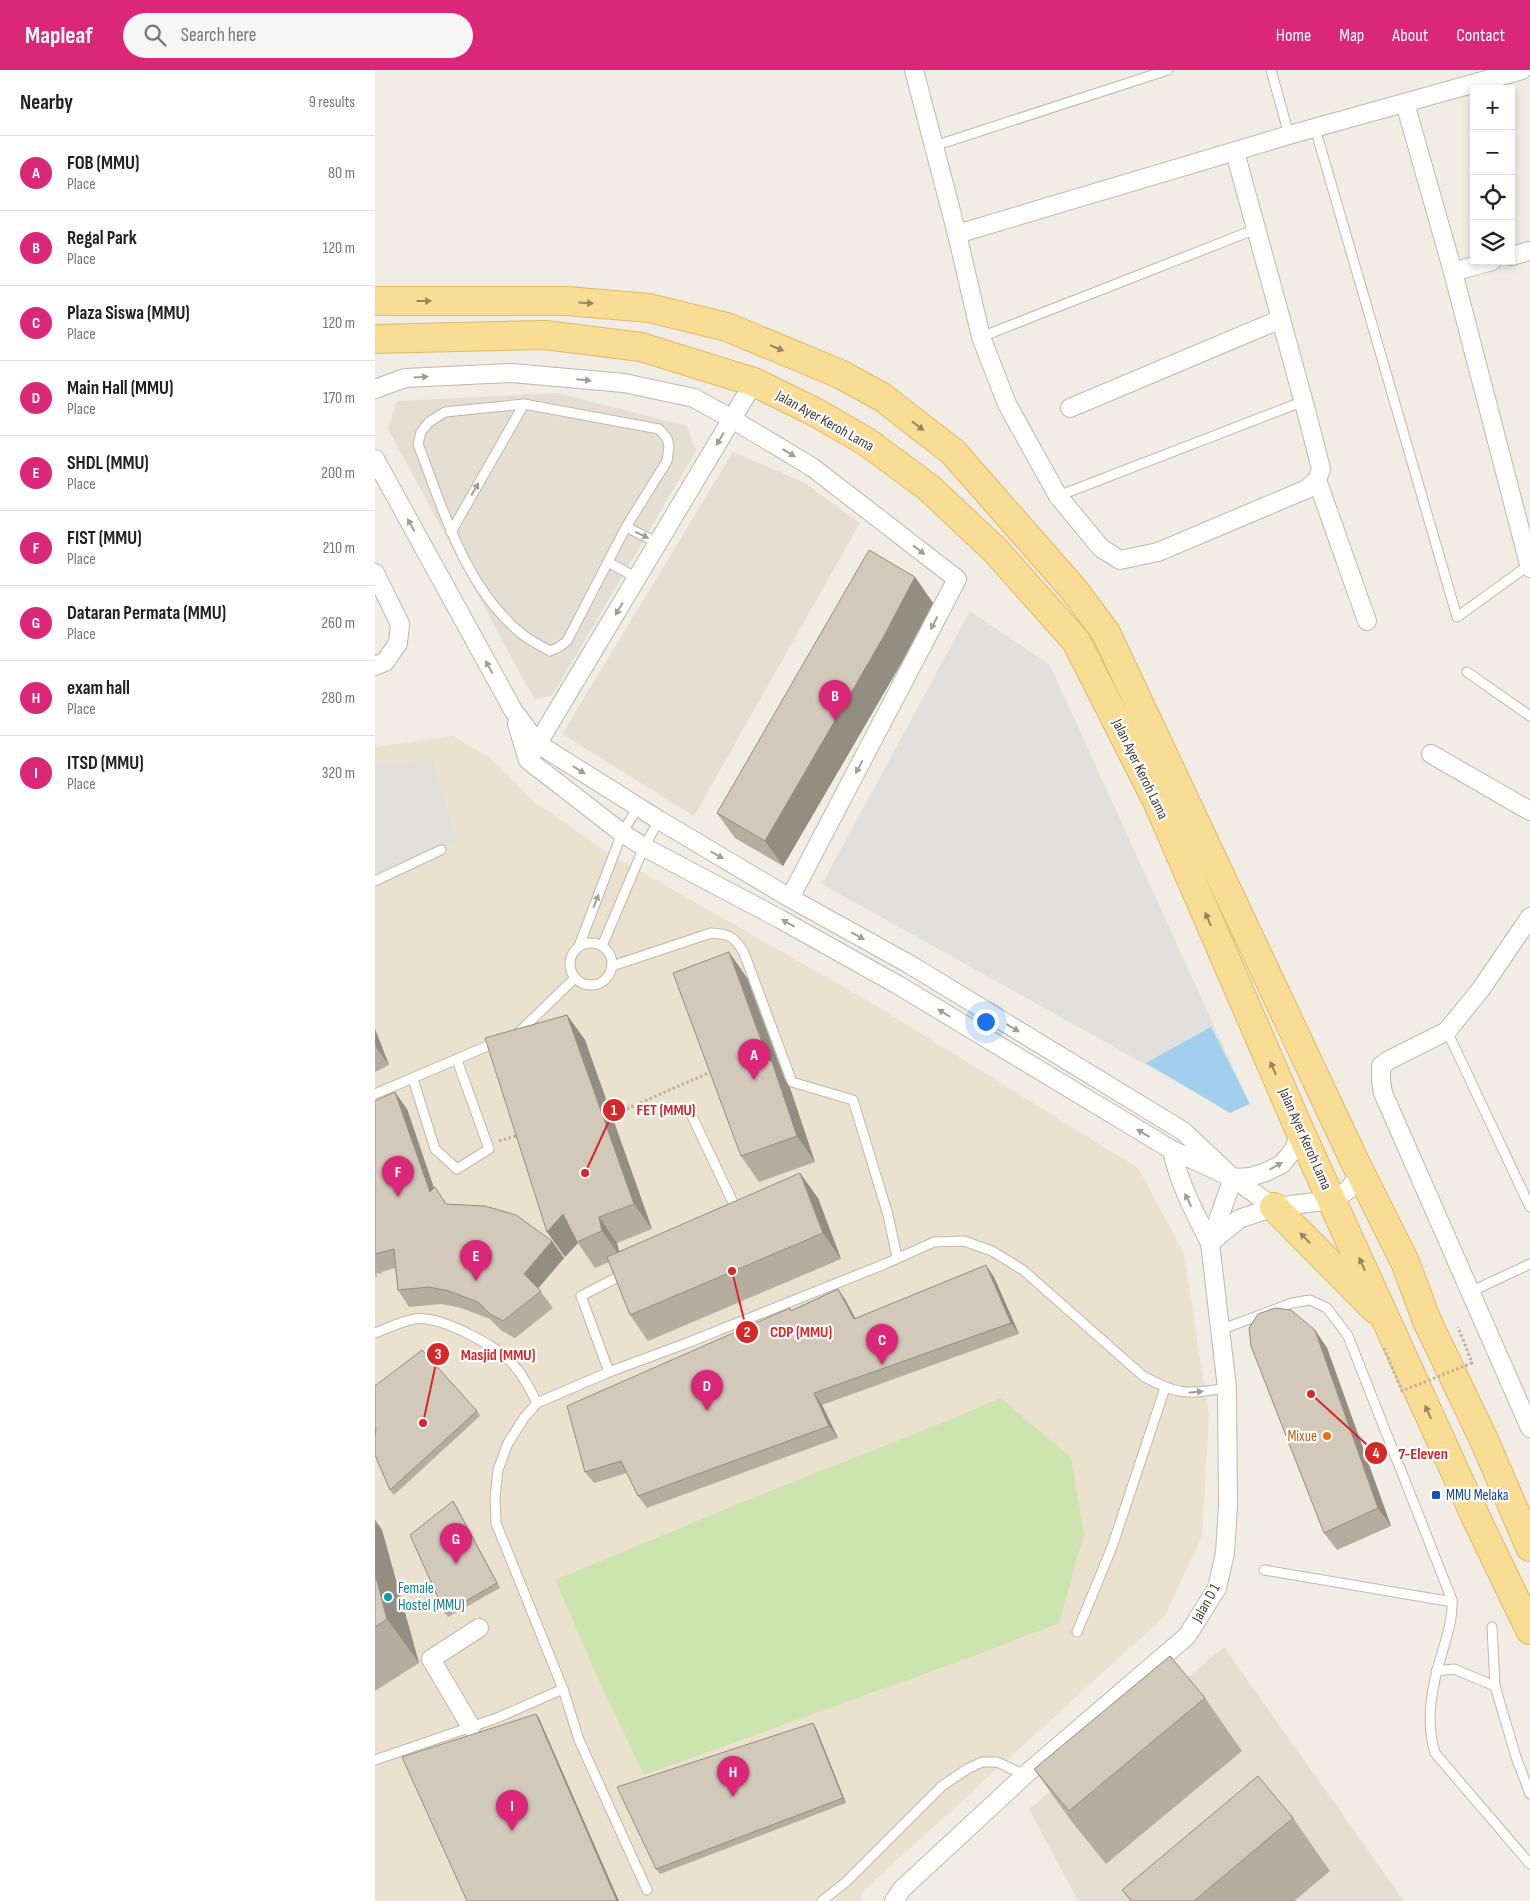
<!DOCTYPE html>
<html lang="en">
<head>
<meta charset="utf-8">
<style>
	body { margin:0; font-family:"Sofia Sans Condensed",sans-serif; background:#f6f6f6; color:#202124 }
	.controls { position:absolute; right:15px; top:15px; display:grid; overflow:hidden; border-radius:0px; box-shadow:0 2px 8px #0003 }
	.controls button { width:45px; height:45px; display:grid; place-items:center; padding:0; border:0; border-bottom:1px solid #e0e0e0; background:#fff; color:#202124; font:25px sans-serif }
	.you { position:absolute; left:610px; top:951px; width:18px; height:18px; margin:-12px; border:4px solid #fff; border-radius:50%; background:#1a73e8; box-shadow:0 0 0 8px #1a73e833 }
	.badge { display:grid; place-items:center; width:32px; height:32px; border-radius:50%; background:#db2777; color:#fff; font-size:16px; font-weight:700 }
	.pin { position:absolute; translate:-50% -41px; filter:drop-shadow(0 1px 2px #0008) }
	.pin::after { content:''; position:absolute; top:26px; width:18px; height:15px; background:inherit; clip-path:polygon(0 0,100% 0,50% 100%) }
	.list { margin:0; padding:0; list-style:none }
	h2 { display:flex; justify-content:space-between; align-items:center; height:65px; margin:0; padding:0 20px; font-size:21px }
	h2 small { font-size:16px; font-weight:400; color:#757577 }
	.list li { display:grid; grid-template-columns:32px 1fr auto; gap:15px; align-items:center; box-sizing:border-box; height:75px; padding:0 20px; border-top:1px solid #e0e0e0 }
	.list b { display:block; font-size:19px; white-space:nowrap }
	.list p { margin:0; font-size:16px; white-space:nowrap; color:#757577 }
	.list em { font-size:16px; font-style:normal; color:#757577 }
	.icon { flex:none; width:28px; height:28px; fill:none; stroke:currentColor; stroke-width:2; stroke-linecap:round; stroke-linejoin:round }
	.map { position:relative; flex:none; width:1155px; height:1831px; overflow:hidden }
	header { display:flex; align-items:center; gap:30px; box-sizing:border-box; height:70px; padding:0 25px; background:#db2777; color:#fff }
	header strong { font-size:24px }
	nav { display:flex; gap:28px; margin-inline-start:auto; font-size:18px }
	.search { width:350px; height:45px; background:#f6f6f6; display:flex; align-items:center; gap:12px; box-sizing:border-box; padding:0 18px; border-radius:28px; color:#757577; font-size:19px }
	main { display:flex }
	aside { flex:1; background:#fff }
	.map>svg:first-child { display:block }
	.residential { fill:#e5dfd3 }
	.education { fill:#eae2cf }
	.green { fill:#cce5ae }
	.parking { fill:#e2e0dd }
	.water { fill:#a2cfed }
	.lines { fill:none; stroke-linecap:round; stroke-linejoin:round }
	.service-casing { stroke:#bfb8aa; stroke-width:11 }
	.minor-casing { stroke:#bfb8aa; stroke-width:20 }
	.primary-casing { stroke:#dfb965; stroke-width:30 }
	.path { stroke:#beb199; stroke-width:3; stroke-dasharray:2.5 2.5; stroke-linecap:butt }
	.service { stroke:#fff; stroke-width:9 }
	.minor { stroke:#fff; stroke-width:18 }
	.primary { stroke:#fadd95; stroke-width:28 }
	.path-bridge { stroke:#beb199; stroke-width:3; stroke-dasharray:2.5 2.5; stroke-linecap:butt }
	.wall { fill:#b5ada0 }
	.shaded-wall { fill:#948d82 }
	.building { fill:#d3c9ba; stroke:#948d82 }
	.oneway { fill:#958560 }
	.oneway2 { fill:#a19e9a }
	.food-dot { fill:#e8710a; stroke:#fff; stroke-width:2 }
	.transit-dot { fill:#1a4fb4; stroke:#fff; stroke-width:2 }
	.culture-dot { fill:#0f9aa8; stroke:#fff; stroke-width:2 }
	.labels { text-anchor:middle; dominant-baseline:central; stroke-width:4.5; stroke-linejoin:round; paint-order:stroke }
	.street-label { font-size:15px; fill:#433d34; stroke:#fff }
	.food-label { font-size:15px; fill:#c56008; stroke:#fff; text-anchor:end }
	.transit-label { font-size:15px; fill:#164399; stroke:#fff; text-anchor:start }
	.culture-label { font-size:15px; fill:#0d838f; stroke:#fff; text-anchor:start }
	.leader { fill:none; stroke:#d62828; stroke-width:2 }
	.callout-dot { fill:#d62828; stroke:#fff; stroke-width:2 }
	.mark-label { font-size:15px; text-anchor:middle; font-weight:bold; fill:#fff }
	.callout-label { font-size:16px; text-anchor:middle; font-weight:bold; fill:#d62828; stroke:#fff; stroke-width:4.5; stroke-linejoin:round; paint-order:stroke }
</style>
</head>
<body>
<header>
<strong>Mapleaf</strong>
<div class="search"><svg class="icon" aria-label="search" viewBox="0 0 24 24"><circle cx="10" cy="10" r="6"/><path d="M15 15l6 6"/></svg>Search here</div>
<nav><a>Home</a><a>Map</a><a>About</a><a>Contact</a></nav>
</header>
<main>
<aside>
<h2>Nearby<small>9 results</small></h2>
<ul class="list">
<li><span class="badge">A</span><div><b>FOB (MMU)</b><p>Place</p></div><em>80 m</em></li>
<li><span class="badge">B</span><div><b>Regal Park</b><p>Place</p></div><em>120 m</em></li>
<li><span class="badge">C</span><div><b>Plaza Siswa (MMU)</b><p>Place</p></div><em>120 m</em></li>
<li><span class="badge">D</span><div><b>Main Hall (MMU)</b><p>Place</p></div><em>170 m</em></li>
<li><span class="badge">E</span><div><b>SHDL (MMU)</b><p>Place</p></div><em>200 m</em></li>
<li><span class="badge">F</span><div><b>FIST (MMU)</b><p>Place</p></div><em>210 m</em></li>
<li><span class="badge">G</span><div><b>Dataran Permata (MMU)</b><p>Place</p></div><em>260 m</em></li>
<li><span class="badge">H</span><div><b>exam hall</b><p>Place</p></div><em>280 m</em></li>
<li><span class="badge">I</span><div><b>ITSD (MMU)</b><p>Place</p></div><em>320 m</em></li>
</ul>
</aside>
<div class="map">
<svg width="1155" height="1831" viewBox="0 0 1155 1831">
	<rect width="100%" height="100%" fill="#f2ede4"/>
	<!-- residential -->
	<g class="residential">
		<polygon points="182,323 312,356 321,381 177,626 159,629 13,359 22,331"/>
		<polygon points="358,382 430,413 485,453 319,746 187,664"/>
		<polygon points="849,1577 1029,1831 703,1831 654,1739"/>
	</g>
	<!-- education -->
	<polygon class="education" points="78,666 113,687 160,732 230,781 495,932 763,1098 809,1183 834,1347 827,1466 790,1546 487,1822 486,1831 0,1831 0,677"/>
	<!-- green -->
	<polygon class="green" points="626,1328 696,1388 709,1464 684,1553 599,1586 269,1705 226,1615 180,1510 375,1429 567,1353"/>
	<!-- parking -->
	<g class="parking">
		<polygon points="595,541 675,595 871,1026 843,1035 447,814"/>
		<polygon points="57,689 82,772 0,807 0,696"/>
	</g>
	<!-- water -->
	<polygon class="water" points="836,957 875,1034 855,1043 771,993"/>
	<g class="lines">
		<!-- service casing -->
		<g class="service-casing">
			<g id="service">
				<polyline points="896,0 914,65"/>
				<polyline points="940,58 1082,547 1154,495"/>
				<polyline points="559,76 793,0"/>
				<polyline points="606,267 881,159"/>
				<path d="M149 334 284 359 292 368 294 376 292 391 251 457 192 571 184 577 175 581C166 576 156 571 148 565 90 518 69 442 43 374L46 362 54 352 70 342Z"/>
				<polyline points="683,426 929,331"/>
				<polyline points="251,457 283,473"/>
				<polyline points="76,462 149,334"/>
				<polyline points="233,492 262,508"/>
				<polyline points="1092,602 1155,646"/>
				<polyline points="0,811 66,780"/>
				<circle cx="216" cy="894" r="21"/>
				<polyline points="204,876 247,763 263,737"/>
				<polyline points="227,876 269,777 284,750"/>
				<path d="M237 896 336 863C355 864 360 867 369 883L417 1012 478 1030 513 1145 522 1187"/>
				<polyline points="1072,961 1155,1137"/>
				<polyline points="143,963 200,908"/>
				<polyline points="38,1009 60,1079 82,1099 114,1079 82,990"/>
				<polyline points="0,1024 122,972"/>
				<polyline points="316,1044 362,1141"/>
				<polyline points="1095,1222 1155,1194"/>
				<path d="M845 1260 917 1233 935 1230 952 1238 973 1266 1077 1530C1078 1549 1072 1565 1067 1583 1057 1616 1050 1650 1060 1683L1155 1794"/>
				<path d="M0 1263C13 1258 27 1251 40 1249 64 1245 122 1276 137 1293 148 1305 155 1319 162 1333"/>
				<polyline points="234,1302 206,1226 249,1204"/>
				<polyline points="889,1500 1072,1531 1077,1530"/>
				<polyline points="1117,1557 1120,1616 1141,1687 1155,1724"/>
				<polyline points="702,1562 737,1477 790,1318"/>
				<polyline points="1061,1601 1079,1599 1120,1616"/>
				<polyline points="0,1690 122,1648 188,1619"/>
				<path d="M272 1820 204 1670 188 1619 121 1453 120 1428 123 1400 133 1373 149 1348 162 1333 234 1302 312 1273 510 1194 559 1172 589 1171 617 1181 648 1200 768 1306C804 1326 813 1324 852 1318"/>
				<polyline points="447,1831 471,1812 567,1716 592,1699 607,1692 622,1692 650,1705"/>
			</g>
		</g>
		<!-- minor casing -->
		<g class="minor-casing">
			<g id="minor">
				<polyline points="539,0 582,164 914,65 1147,0"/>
				<polyline points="1030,33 1078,202 1155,498"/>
				<polyline points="582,164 606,267 632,334 683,426 726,478 745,490 783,482 932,419 942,410 946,399 932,344 860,82"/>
				<polyline points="1136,186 1155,181"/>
				<polyline points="1078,202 1117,191"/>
				<polyline points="0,319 30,308 137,303 249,313 319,328 357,349 437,397 582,509 415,828"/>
				<polyline points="695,338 906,249"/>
				<polyline points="0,389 138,640 163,674 284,750 415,828 534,894 808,1061 858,1108 899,1137"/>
				<polyline points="942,410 992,551"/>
				<polyline points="0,503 25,554 23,573 10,592 0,596"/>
				<polyline points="142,654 153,690 247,763 269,777 405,849 523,915 797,1080 858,1108 875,1107 891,1102 907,1094 919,1079 925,1061"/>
				<polyline points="157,683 379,312"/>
				<polyline points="1056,684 1155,741"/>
				<polyline points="1155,847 1106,919 1072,961 1014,990 1006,996 1006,1011 1008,1023 1155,1358"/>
				<path d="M797 1080C804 1114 820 1143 835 1173L864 1149 899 1137 958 1130 973 1120 982 1108 981 1094"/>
				<polyline points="96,1657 56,1589 104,1558"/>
				<polyline points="519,1831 527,1819 650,1705 812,1566 842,1518 850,1483 853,1435 852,1318 835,1173 858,1108"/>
			</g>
		</g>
		<!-- primary casing -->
		<g class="primary-casing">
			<g id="primary">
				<polyline points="0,231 192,231 274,238 352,257 465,304 507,327 578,382 699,520 731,563 981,1094 1030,1192 1052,1251 1109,1370 1155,1477"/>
				<polyline points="0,269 170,265 266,277 379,312 440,342 492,372 554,418 620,480 701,571 783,733 925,1061 1103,1452 1155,1560"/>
				<polyline points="899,1137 1000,1239"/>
			</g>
		</g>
		<!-- path -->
		<g class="path">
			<polyline points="233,1045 240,1044 338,1001"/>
			<polyline points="124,1071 144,1065"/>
			<polyline points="0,1206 8,1201"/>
		</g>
		<!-- service -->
		<use href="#service" class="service"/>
		<!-- minor -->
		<use href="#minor" class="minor"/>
		<!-- primary -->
		<use href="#primary" class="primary"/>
		<!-- path-bridge -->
		<polyline class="path-bridge" points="1009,1278 1027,1321 1097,1293 1083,1257"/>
	</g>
	<!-- wall -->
	<g class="wall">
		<polygon points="540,507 558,533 527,592 408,796 360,768 342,743"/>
		<polygon points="372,908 410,1010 415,1018 440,1092 384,1112 366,1086"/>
		<polygon points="192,945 210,970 277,1159 242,1173 244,1181 443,1128 466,1189 273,1271 255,1245 234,1192 220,1198 203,1173 190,1187"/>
		<polygon points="0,959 14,995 0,1002"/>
		<polygon points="0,1031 32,1039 59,1118 72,1135 177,1171 189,1188 163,1218 178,1238 140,1268 127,1261 115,1249 86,1238 66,1234 34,1237 23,1220 20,1198 0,1204"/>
		<polygon points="619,1207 644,1264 447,1335 463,1368 272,1438 263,1426 252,1403 219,1413 210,1402 417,1240 463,1219 471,1231 480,1249"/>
		<polygon points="940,1260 952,1278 1016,1456 962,1480 949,1463"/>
		<polygon points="0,1316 102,1341 105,1346 19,1425 15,1420 0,1385"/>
		<polygon points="81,1436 125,1518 73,1547 70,1543"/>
		<polygon points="0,1450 7,1460 44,1593 0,1621"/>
		<polygon points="830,1628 867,1681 731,1794 697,1752 659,1699"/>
		<polygon points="441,1658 471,1733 285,1804 281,1799"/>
		<polygon points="918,1748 955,1801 919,1831 755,1831 747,1820"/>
	</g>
	<!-- shaded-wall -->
	<g class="shaded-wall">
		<polygon points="540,507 558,533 527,592 408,796 390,771"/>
		<polygon points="354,882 372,908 410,1010 415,1018 440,1092 422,1066"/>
		<polygon points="192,945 210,970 277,1159 259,1134"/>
		<polygon points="0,959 14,995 1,977 0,973"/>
		<polygon points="20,1022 32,1039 66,1139 55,1122"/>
		<polygon points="425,1103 443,1128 466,1189 448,1163"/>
		<polygon points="188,1144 203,1173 190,1187 172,1162"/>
		<polygon points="224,1147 242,1173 245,1186 227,1161"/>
		<polygon points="177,1171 189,1188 161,1221 149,1204"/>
		<polygon points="611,1195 619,1207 644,1264 636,1253"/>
		<polygon points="463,1219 471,1231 487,1261 479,1249"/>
		<polygon points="940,1260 952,1278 1016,1456 1003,1438"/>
		<polygon points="439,1323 447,1335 463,1368 454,1356"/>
		<polygon points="78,1431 81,1436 125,1518 122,1513"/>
		<polygon points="0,1450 7,1460 44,1593 12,1549 0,1504"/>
		<polygon points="161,1644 164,1648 244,1831 242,1831"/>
		<polygon points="438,1653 441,1658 471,1733 468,1728"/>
	</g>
	<!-- building -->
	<g class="building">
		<polygon points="494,480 540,507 509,566 390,771 342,743"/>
		<polygon points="354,882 393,989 397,992 422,1066 366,1086 298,903"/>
		<polygon points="192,945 259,1134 224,1147 227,1161 202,1172 188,1144 172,1162 110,968"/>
		<polygon points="20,1022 55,1122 60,1117 71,1134 110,1136 141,1145 177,1171 149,1204 166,1221 128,1251 115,1244 103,1232 74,1221 54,1217 23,1220 19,1179 0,1184 0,1031"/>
		<polygon points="425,1103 448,1163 255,1245 232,1187"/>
		<polygon points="611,1195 636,1253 439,1323 454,1356 263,1426 246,1391 210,1402 192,1336 415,1238 416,1241 463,1219 479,1249"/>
		<polygon points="900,1238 916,1240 940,1260 1003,1438 949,1463 876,1276 874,1258 883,1244"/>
		<polygon points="47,1280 102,1341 15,1420 0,1385 0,1367 1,1357 0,1358 0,1316"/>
		<polygon points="78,1431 122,1513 70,1543 35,1465"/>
		<polygon points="0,1504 12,1549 0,1557"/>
		<polygon points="795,1586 830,1628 694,1741 659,1699"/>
		<polygon points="161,1644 242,1831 92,1831 27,1687"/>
		<polygon points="438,1653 468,1728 281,1799 242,1717"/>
		<polygon points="883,1706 918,1748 819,1831 757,1831 747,1820"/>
	</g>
	<!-- one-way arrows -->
	<defs><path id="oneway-solid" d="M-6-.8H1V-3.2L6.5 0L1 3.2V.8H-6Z" transform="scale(1.25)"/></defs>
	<g class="oneway">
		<use href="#oneway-solid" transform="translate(49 231)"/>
		<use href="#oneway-solid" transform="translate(211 233) rotate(4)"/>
		<use href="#oneway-solid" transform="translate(402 278) rotate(23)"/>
		<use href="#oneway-solid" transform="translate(543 356) rotate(38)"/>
		<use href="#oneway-solid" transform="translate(833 849) rotate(-113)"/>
		<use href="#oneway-solid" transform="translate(898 998) rotate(-113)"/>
		<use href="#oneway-solid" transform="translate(930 1168) rotate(-134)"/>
		<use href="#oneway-solid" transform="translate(987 1194) rotate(-114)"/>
		<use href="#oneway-solid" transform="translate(1053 1342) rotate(-114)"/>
	</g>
	<g class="oneway2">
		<use href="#oneway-solid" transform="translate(46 307) rotate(-3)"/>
		<use href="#oneway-solid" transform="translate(209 310) rotate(5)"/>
		<use href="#oneway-solid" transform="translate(345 369) rotate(121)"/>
		<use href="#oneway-solid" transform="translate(414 383) rotate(31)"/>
		<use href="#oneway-solid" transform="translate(100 419) rotate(-60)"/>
		<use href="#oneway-solid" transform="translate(36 455) rotate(-119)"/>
		<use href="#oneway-solid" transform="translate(267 465) rotate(25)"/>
		<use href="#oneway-solid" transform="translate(544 480) rotate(38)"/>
		<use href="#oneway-solid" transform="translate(244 539) rotate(121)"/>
		<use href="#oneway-solid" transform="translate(559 553) rotate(118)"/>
		<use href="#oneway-solid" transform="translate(114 597) rotate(-119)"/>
		<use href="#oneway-solid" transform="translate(484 697) rotate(118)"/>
		<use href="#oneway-solid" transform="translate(204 700) rotate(32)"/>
		<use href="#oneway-solid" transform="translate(342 785) rotate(30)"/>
		<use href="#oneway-solid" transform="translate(221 831) rotate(-69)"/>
		<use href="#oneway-solid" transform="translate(413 853) rotate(-151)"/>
		<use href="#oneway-solid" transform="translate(483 866) rotate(29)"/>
		<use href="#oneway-solid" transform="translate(569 943) rotate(-149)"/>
		<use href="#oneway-solid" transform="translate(638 958) rotate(31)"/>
		<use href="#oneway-solid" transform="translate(768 1063) rotate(-149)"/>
		<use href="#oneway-solid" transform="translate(901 1096) rotate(-30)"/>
		<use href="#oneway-solid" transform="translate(813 1130) rotate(-116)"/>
		<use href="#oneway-solid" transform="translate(821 1322) rotate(-6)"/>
	</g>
	<!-- markers -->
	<circle class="food-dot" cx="952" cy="1366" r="5"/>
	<rect class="transit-dot" x="1056" y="1420" width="10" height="10" rx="2.5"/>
	<circle class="culture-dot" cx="13" cy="1527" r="5"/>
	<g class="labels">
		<!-- street labels -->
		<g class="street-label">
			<text transform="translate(450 351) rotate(29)">Jalan Ayer Keroh Lama</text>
			<text transform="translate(765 699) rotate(64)">Jalan Ayer Keroh Lama</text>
			<text transform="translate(930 1069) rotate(66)">Jalan Ayer Keroh Lama</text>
			<text transform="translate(831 1533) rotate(-61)">Jalan D 1</text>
		</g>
		<!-- food labels -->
		<g class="food-label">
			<text x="942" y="1366">Mixue</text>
		</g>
		<!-- transit labels -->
		<g class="transit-label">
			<text x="1071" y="1425">MMU Melaka</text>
		</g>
		<!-- culture labels -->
		<g class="culture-label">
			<text x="23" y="1518">Female<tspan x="23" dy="17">Hostel (MMU)</tspan></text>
		</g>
	</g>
	<!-- callouts -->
	<path class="leader" d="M210 1103L239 1040M357 1201L372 1262M48 1353L63 1284M936 1324L1001 1383"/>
	<g class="callout-dot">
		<circle cx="210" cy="1103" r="5"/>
		<circle cx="357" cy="1201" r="5"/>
		<circle cx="48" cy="1353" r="5"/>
		<circle cx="936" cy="1324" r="5"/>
		<circle cx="239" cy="1040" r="12"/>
		<circle cx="372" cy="1262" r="12"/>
		<circle cx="63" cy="1284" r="12"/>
		<circle cx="1001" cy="1383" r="12"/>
	</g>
	<g class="mark-label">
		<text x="239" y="1045">1</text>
		<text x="372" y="1267">2</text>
		<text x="63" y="1289">3</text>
		<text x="1001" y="1388">4</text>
	</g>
	<g class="callout-label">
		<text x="291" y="1045">FET (MMU)</text>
		<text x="426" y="1267">CDP (MMU)</text>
		<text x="123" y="1290">Masjid (MMU)</text>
		<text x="1048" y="1389">7-Eleven</text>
	</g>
</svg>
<div class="controls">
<button>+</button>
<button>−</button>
<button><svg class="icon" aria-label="locate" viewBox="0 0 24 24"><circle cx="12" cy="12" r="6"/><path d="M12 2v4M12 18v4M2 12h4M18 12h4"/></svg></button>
<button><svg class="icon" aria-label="layers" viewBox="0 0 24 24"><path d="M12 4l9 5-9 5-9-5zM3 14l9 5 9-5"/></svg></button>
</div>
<div class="you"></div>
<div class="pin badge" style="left:379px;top:1010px">A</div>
<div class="pin badge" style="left:460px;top:651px">B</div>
<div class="pin badge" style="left:507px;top:1295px">C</div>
<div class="pin badge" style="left:332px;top:1341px">D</div>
<div class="pin badge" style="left:101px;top:1211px">E</div>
<div class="pin badge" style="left:23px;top:1127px">F</div>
<div class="pin badge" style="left:81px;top:1494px">G</div>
<div class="pin badge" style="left:358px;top:1727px">H</div>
<div class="pin badge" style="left:137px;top:1761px">I</div>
</div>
</main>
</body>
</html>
